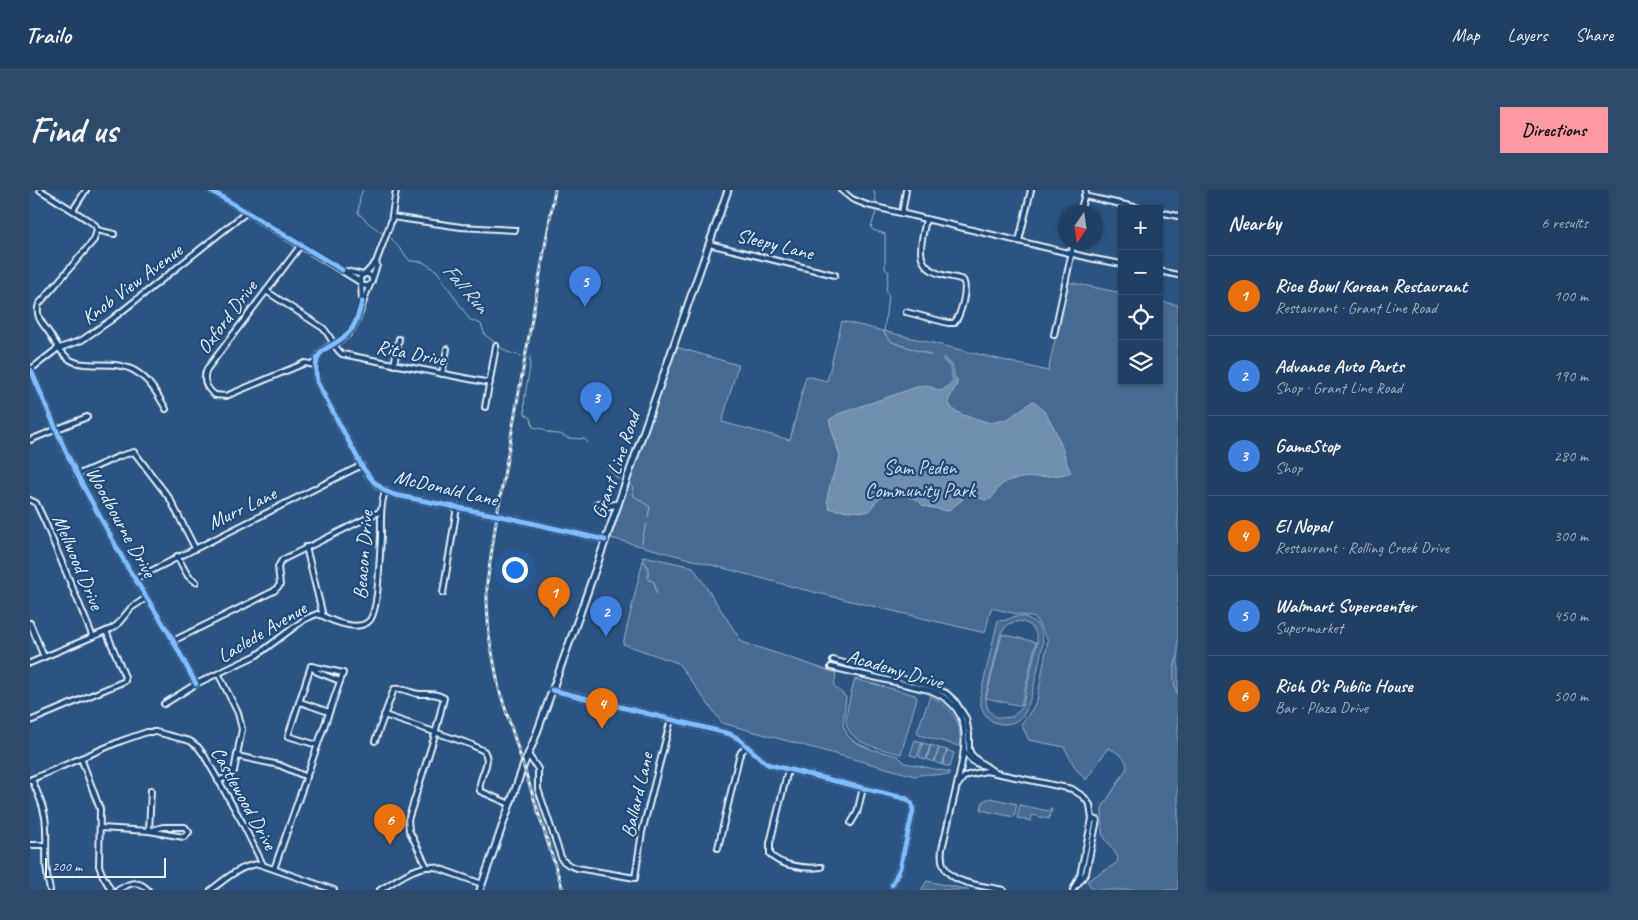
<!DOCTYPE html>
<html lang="en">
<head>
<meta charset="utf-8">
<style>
	body { margin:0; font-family:Caveat,sans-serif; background:#2d4a6b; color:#f1f3f6 }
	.controls { position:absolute; right:15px; top:15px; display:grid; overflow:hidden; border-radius:0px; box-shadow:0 1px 4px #0004 }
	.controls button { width:45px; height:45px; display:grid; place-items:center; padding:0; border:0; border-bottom:1px solid #3d5877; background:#203f62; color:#f1f3f6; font:25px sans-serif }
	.compass { position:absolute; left:1028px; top:15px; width:45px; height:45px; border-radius:50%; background:#203f62; box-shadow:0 1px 4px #0004; rotate:193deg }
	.scale { position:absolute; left:15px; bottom:12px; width:121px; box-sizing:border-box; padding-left:5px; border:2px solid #e8f1f8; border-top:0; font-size:14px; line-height:18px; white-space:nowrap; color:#e8f1f8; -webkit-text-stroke:4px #1f4a7a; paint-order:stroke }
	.you { position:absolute; left:484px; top:379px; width:18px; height:18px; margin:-12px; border:4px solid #fff; border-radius:50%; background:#1a73e8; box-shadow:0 0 0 8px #1a73e833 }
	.badge { display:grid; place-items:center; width:32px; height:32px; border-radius:50%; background:#ff9aa2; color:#fff; font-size:16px; font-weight:700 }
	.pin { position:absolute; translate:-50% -41px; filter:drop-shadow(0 1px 2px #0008) }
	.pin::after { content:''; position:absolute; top:26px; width:18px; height:15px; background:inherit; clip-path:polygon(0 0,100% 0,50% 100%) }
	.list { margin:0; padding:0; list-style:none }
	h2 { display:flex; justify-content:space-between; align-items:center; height:65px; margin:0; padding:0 20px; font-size:21px }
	h2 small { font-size:16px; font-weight:400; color:#a2afbe }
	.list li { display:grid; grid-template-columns:32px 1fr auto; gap:15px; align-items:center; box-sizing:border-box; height:80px; padding:0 20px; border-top:1px solid #3d5877 }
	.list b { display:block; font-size:19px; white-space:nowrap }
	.list p { margin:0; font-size:16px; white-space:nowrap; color:#a2afbe }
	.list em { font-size:16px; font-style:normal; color:#a2afbe }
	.icon { flex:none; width:28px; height:28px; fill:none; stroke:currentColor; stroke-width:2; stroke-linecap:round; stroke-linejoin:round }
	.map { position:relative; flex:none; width:1148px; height:700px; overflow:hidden; border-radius:0px }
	header { display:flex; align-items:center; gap:30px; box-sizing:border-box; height:70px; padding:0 25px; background:#203f62; border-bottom:1px solid #3d5877 }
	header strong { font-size:24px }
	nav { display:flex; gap:28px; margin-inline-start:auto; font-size:18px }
	.intro { display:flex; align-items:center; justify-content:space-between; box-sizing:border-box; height:120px; padding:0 30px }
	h1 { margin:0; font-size:35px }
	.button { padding:12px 22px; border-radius:0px; background:#ff9aa2; color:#111; font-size:18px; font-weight:700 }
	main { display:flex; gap:30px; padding:0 30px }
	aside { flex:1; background:#203f62; border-radius:0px; box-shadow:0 1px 4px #0004 }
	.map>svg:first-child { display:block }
	.green { fill:#476b93; stroke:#98aec6; fill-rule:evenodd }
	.water { fill:#708ead; stroke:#a0b6cb }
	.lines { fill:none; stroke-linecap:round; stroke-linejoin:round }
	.stream { stroke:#a0b6cb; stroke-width:1 }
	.canal { stroke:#708ead; stroke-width:4.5 }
	.minor-casing { stroke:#e8f1f8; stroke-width:8 }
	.major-casing { stroke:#e8f1f8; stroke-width:9 }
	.minor { stroke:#1f4a7a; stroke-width:4 }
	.major { stroke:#1f4a7a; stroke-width:5 }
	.rail-casing { stroke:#e8f1f8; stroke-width:3 }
	.rail { stroke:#1f4a7a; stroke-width:1; stroke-dasharray:4; stroke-linecap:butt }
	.cycleway-casing { stroke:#1f4a7a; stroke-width:8 }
	.cycleway { stroke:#80bcff; stroke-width:5 }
	.labels { text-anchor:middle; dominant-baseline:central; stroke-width:4.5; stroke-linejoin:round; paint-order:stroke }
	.street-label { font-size:20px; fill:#e8f1f8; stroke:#1f4a7a }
	.park-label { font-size:20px; fill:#d0dde9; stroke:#1f4a7a }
	.water-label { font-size:21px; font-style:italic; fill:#d0dde9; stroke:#1f4a7a }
</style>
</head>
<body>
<header>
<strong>Trailo</strong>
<nav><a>Map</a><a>Layers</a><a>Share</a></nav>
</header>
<div class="intro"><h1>Find us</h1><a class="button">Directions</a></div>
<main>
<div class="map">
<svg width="1148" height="700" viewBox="0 0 1148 700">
	<rect width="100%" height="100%" fill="#2b5482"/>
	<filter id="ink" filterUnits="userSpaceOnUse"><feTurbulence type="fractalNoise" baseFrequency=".02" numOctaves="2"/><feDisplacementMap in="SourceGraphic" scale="10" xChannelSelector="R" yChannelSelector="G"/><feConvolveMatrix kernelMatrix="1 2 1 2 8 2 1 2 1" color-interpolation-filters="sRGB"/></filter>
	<g filter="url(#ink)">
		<!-- green -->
		<g class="green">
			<path d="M1038 92 1092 103V191H1129V111L1148 115V700H1063L1057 691 1087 673 1088 667 1072 644V618L1097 578C1097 567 1087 562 1078 558L1056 590 1046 579 1034 557 999 550 991 534 1001 521 1007 510 1018 450 1005 428 961 418 955 443 775 400 581 348 643 156 708 175 692 232 760 250 776 186 797 191 812 131 1018 181Z"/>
			<polygon points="614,366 663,377 712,452 806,483 804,496 816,507 813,535 818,546 825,552 840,559 868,566 875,573 920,582 919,585 895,584 885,586 692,533 648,473 593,454"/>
			<path d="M986 426C1002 426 1012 436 1013 452 1011 465 1001 515 994 524 987 534 973 537 962 531 954 526 950 517 950 507L968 430 973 431ZM990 431C1002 434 1008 442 1007 454L992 518 982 527 969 528C959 524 955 516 956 505L971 443 978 434Z"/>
			<polygon points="972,444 1006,452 991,516 956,508"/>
			<path d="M825 489 885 505 887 508 871 564C853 559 818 555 816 531 816 519 822 501 825 489Z"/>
			<path d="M900 506C920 515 934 533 929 556L889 545 887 542Z"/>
			<polygon points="885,550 892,552 887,567 880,565"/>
			<polygon points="893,553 900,555 896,570 889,567"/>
			<polygon points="901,555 909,558 904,572 897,570"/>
			<polygon points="909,558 917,560 912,575 905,572"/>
			<polygon points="917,560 924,563 920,577 913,575"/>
			<polygon points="960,608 987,614 984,627 951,620 953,611"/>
			<polygon points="990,615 1019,621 1020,619 1022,619 1019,629 1002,625 1001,631 987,628"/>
			<polygon points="897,691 939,700 891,700"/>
		</g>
		<!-- water -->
		<path class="water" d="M927 189V194L918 211 922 219 933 225 961 233 978 229 1003 211C1020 224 1027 243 1034 263 1036 270 1037 276 1041 282 1022 290 983 283 970 296 967 299 964 305 961 309L955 310 939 304 934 305 932 310 918 321 893 316C889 310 883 309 877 306 865 300 853 304 844 314 841 318 841 320 836 322L805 320 799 318 797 310 800 294 810 267 799 230 808 224 890 196 897 195 910 201C917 199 920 191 927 189Z"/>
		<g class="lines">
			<!-- stream -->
			<g class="stream">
				<polyline points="333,0 330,7 328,23 341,35 352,43"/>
				<polyline points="844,0 846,13"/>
				<polyline points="846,22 841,37 843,40 855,44 855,79 859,82 856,100 859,107 857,114 854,143 862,152 901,165"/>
				<polyline points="361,48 380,71 393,72 407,81 440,130 451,134 455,145 477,162 491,166"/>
				<path d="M500 167C501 187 492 204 495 224L501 228 503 237 513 239 517 242 525 244H530L538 248 555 249 559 254"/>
				<polyline points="576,276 589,290"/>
				<polyline points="602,295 604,306 620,317 618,327"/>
				<polyline points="612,353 613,344 617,334"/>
				<polyline points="612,367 618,378 618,389 624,392 627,404"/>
				<path d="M1148 467C1142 474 1143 497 1148 505"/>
			</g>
			<!-- canal -->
			<polyline class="canal" points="914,169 921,176 924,189"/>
			<!-- minor casing -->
			<g class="minor-casing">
				<g id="minor">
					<path d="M10 0 58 30 65 35 67 40 64 50 9 114C5 125 11 132 18 141 24 150 30 163 39 169 54 180 85 169 105 181 120 190 128 205 136 219"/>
					<polyline points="180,0 330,92"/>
					<polyline points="811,0 822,9 837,15 1064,69 1092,74"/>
					<polyline points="1054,6 1114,19"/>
					<polyline points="43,20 56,0"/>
					<polyline points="1050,22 1056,0"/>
					<polyline points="1129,22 1148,26"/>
					<polyline points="872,24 876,0"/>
					<polyline points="362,27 431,37 485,40"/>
					<polyline points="67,40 84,44"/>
					<polyline points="989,51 1001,0"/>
					<polyline points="679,54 805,85"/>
					<path d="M271 55 177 179C172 190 176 198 185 205L196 206 275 173 285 175"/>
					<polyline points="316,81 333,85"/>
					<polyline points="1129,81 1148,85"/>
					<polyline points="336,83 346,72"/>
					<circle cx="336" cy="90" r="6"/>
					<polyline points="342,90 347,75 346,72 361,32 366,0"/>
					<polyline points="331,93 332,111"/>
					<path d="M340 95C333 109 331 126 322 139 307 162 280 148 287 192L333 278C342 291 350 300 365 305L475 327 575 350"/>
					<path d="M236 101 293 138C301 146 304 158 312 164L460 193"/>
					<path d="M876 122 918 133H924C931 126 938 98 933 90 926 87 918 87 910 84 882 75 892 51 896 29"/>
					<polyline points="1024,145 1044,52"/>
					<polyline points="364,175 369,149"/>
					<polyline points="0,180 27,159 52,150 81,130 217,22"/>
					<polyline points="1,180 35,260 51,292 98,378 139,443 166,494"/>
					<polyline points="412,184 417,159"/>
					<polyline points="455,217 466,156"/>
					<polyline points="0,250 57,227"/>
					<polyline points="47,285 90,266 104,262 140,309 165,358"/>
					<polyline points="0,310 6,313 15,332 63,447"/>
					<path d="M276 357 293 426C304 432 330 442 340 430 345 423 346 412 347 404 349 385 350 366 351 346 351 331 350 316 355 301"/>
					<polyline points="147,366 158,386 166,392"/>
					<polyline points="105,389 332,275"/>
					<polyline points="413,403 427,317"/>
					<polyline points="0,433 14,467"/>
					<polyline points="143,451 244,401 250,395 248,377 252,370 351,321"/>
					<polyline points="803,470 900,496 916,503 925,511 936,528 939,544 939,559 941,564 947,570 963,581"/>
					<polyline points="0,473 81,439 87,435 101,418 116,408"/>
					<polyline points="281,476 258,546 287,555"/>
					<path d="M801 477 899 500C946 517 936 555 927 595 922 616 917 638 912 659 907 695 948 694 973 700"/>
					<polyline points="522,500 700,544 709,549 737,574 877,609 882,614 883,621 870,678 862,695"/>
					<polyline points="270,512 299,522"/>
					<polyline points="134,514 166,494 227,465 275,429 287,424 293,426"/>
					<path d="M354 525 440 554 454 561C463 574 447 587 450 601L480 614"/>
					<polyline points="0,531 95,491 95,487 76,441"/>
					<path d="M345 551 364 499C373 497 380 503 389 504 398 504 406 503 414 508L404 548 378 630 379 640 397 677"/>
					<path d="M935 561C939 570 947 575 956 576"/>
					<polyline points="207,566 249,575 277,587"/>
					<polyline points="499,566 508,579 508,599 532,670 539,675 547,678 605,688 612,642 641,529"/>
					<polyline points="51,568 70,619 69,676 73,686 81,700"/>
					<path d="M758 580 740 653V664C749 676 777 679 791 677"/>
					<path d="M2 589C8 605 16 620 16 638 17 659 14 679 20 700"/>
					<polyline points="0,590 91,551 117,542 126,542 160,551 168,557 174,565 212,632 233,675"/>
					<polyline points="188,591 197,587 204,581 212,539 208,523 189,485"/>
					<polyline points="928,595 933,588 938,585 956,581 1042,599 1054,607 1060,615 1062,629 1050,685 1043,700"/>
					<polyline points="821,633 827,623 833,598"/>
					<polygon points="133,637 155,637 159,642 154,647 119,641"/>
					<polyline points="71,638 119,641 121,600"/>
					<polyline points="0,655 16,655"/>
					<polyline points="688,658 709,567 711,562 717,556"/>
					<polyline points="244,679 313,483 281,476 287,482 310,491"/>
					<polyline points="1047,695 1056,683 1067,630 1062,629"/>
					<path d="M88 700C99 693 108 689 118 700"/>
					<path d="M181 700C195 689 211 675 229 674L304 700"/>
					<path d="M350 700C366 691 386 674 405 677L452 694"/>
				</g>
			</g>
			<!-- major casing -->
			<g class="major-casing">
				<g id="major">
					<polyline points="567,314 572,313 578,316 588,314"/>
					<polyline points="450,700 494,574 505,548 548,429 698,0"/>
				</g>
			</g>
			<!-- minor -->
			<use href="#minor" class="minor"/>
			<!-- major -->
			<use href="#major" class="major"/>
			<!-- rail casing -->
			<g class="rail-casing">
				<polyline id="rail" points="525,0 467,325 457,393 457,413 459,446 469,499 533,700"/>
			</g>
			<!-- rail -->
			<use href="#rail" class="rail"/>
			<!-- cycleway casing -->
			<g class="cycleway-casing">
				<g id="cycleway">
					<polyline points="180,0 312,80"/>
					<path d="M332 112C329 122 327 133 320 141 302 163 281 151 287 192L333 278 343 291 355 301 365 305 475 327 575 350"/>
					<polyline points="1,180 35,260 51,292 98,378 139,443 166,494"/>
					<polyline points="522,500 700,544 709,549 737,574 877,609 882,614 883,621 870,678 862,695"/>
				</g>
			</g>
			<!-- cycleway -->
			<use href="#cycleway" class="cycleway"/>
		</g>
	</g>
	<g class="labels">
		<!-- street labels -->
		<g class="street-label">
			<text transform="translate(745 54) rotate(14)">Sleepy Lane</text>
			<text transform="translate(102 94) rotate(-37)">Knob View Avenue</text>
			<text transform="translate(197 127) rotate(-53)">Oxford Drive</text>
			<text transform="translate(381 163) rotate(11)">Rita Drive</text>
			<text transform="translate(586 275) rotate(-71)">Grant Line Road</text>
			<text transform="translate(416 298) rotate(13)">McDonald Lane</text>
			<text transform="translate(212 318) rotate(-26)">Murr Lane</text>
			<text transform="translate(91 332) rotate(61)">Woodbourne Drive</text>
			<text transform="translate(333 365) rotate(-86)">Beacon Drive</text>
			<text transform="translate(48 372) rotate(67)">Mellwood Drive</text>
			<text transform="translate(232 442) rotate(-31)">Laclede Avenue</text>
			<text transform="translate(865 479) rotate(16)">Academy Drive</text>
			<text transform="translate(607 605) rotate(-77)">Ballard Lane</text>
			<text transform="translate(214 608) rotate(61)">Castlewood Drive</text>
		</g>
		<!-- park labels -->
		<g class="park-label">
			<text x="890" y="277">Sam Peden<tspan x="890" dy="23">Community Park</tspan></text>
		</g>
		<!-- water labels -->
		<g class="water-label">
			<text transform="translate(436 98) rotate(49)">Fall Run</text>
		</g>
	</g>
</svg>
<div class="controls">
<button>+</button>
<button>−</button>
<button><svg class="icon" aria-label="locate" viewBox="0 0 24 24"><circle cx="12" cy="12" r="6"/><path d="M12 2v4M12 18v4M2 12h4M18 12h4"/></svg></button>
<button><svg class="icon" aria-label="layers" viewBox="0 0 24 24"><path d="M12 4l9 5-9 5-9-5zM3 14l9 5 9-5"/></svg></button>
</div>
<svg class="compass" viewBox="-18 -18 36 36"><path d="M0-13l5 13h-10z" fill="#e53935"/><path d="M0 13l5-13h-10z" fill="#a2afbe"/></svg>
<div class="scale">200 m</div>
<div class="you"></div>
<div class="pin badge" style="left:524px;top:428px;background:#e8710a">1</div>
<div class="pin badge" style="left:576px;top:447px;background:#3f7fe0">2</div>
<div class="pin badge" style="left:566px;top:233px;background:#3f7fe0">3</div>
<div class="pin badge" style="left:572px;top:539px;background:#e8710a">4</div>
<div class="pin badge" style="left:555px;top:117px;background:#3f7fe0">5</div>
<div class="pin badge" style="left:360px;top:655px;background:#e8710a">6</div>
</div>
<aside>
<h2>Nearby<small>6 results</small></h2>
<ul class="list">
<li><span class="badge" style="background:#e8710a">1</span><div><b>Rice Bowl Korean Restaurant</b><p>Restaurant · Grant Line Road</p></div><em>100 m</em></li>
<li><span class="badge" style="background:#3f7fe0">2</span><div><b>Advance Auto Parts</b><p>Shop · Grant Line Road</p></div><em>190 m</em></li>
<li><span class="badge" style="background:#3f7fe0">3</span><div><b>GameStop</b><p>Shop</p></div><em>280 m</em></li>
<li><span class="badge" style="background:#e8710a">4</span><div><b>El Nopal</b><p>Restaurant · Rolling Creek Drive</p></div><em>300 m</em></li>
<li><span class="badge" style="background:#3f7fe0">5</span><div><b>Walmart Supercenter</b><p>Supermarket</p></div><em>450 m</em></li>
<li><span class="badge" style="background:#e8710a">6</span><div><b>Rich O's Public House</b><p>Bar · Plaza Drive</p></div><em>500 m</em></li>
</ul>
</aside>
</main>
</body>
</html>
